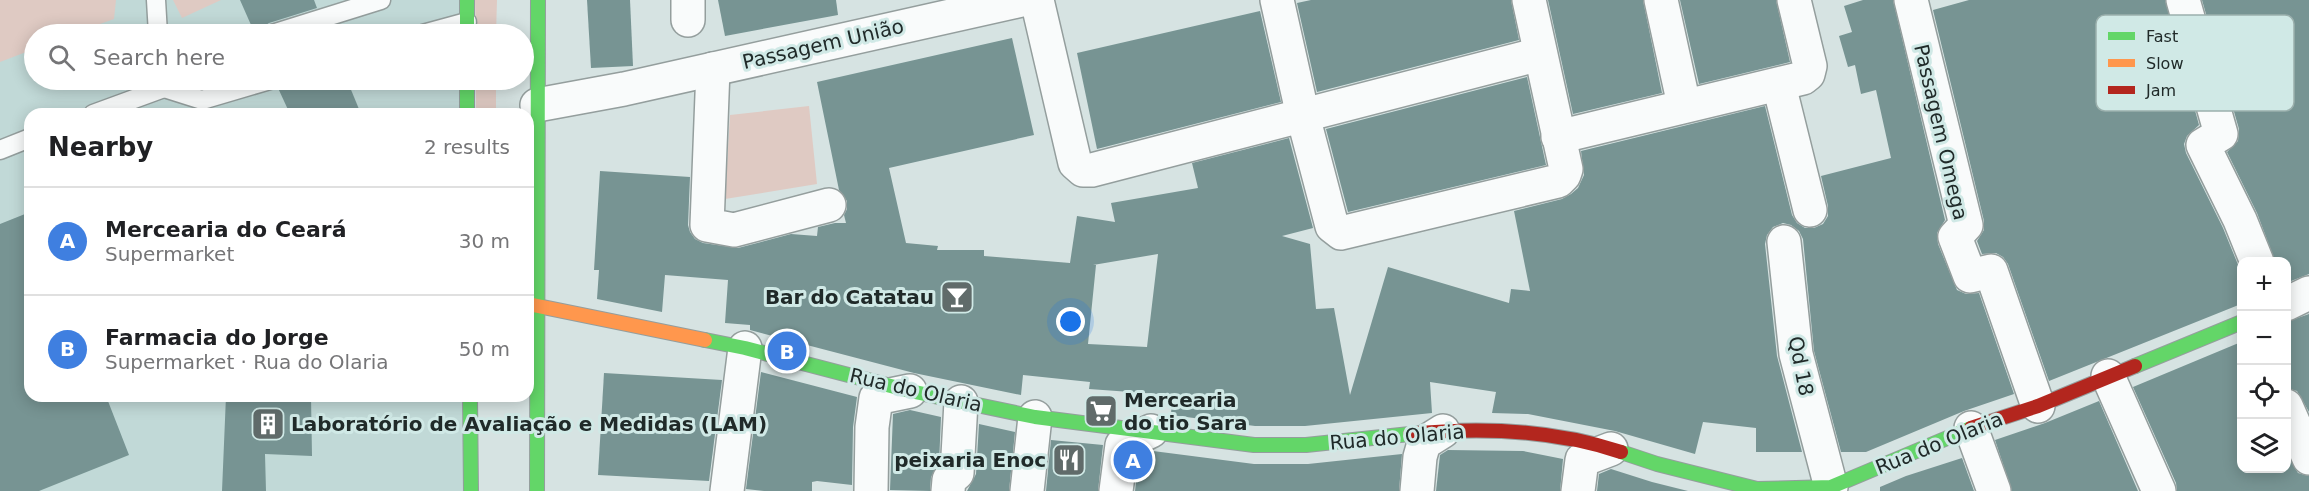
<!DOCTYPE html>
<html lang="en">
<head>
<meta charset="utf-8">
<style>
	body { margin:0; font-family:"DejaVu Sans",sans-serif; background:#f6f6f6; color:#202124 }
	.controls { position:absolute; right:18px; bottom:18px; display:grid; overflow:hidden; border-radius:12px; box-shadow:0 3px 15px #0003 }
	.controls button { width:54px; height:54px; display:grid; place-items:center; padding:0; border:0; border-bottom:2px solid #e0e0e0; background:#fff; color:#202124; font:30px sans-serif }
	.you { position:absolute; left:1071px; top:322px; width:21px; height:21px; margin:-15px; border:4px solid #fff; border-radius:50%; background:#1a73e8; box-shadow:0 0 0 9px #1a73e833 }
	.badge { display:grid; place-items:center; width:39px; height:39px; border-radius:50%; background:#606b6a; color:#fff; font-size:20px; font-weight:700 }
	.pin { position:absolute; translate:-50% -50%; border:3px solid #fff; box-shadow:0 2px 6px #0006 }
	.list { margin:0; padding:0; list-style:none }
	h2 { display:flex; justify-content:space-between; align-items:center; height:78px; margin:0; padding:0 24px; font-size:26px }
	h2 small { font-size:20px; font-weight:400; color:#757577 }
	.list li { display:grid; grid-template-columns:39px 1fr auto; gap:18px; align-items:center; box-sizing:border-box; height:108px; padding:0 24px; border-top:2px solid #e0e0e0 }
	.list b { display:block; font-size:22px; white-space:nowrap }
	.list p { margin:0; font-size:20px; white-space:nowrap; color:#757577 }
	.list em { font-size:20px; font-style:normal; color:#757577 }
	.icon { flex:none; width:33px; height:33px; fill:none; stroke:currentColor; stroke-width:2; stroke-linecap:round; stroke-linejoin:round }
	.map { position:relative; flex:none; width:2309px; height:491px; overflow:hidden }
	.search { position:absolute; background:#fff; box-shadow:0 3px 15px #0003; left:24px; top:24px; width:510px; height:66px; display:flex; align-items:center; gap:15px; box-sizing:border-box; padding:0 21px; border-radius:33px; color:#757577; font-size:22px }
	.panel { position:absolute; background:#fff; box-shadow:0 3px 15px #0003; left:24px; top:108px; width:510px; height:294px; border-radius:18px }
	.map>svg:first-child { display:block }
	.built { fill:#c1d9d7 }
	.green { fill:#dfcac3 }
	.building { fill:#779493; fill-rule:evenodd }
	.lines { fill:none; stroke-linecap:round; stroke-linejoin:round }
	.lane-casing { stroke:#949e9d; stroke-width:21 }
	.street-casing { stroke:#949e9d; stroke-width:36 }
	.fast-casing { stroke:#949e9d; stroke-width:16 }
	.slow-casing { stroke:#949e9d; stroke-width:16 }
	.jam-casing { stroke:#949e9d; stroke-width:16 }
	.lane { stroke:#f9fbfb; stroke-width:18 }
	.street { stroke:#f9fbfb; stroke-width:33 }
	.fast { stroke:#63d668; stroke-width:14 }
	.slow { stroke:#ff974d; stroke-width:14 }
	.jam { stroke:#b3261e; stroke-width:14 }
	.labels { text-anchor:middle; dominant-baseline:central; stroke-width:6; stroke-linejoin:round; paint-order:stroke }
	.street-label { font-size:20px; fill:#202a29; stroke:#d0e9e6 }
	.poi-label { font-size:20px; font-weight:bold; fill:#202a29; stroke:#d0e9e6; text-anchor:end }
	.key { fill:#d0e9e6; stroke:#9bb0ad; stroke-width:1.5 }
	.key-label { font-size:16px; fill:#202a29 }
</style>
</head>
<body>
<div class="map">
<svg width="2309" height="491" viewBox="0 0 2309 491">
	<rect width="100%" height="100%" fill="#d6e3e2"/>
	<!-- built -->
	<polygon class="built" points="0,0 467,0 467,34 34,34 34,80 467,80 467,114 30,114 30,396 470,396 471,491 0,491"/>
	<!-- green -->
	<g class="green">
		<polygon points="0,0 116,0 114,19 72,34 34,34 34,49 0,62"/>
		<polygon points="173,0 221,0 182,18"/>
		<polygon points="475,0 497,0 496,34 476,34"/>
		<rect x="476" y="80" width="20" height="34"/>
		<polygon points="809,106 817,184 725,199 730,115"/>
	</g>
	<!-- building -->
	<g class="building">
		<polygon points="240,0 314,0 317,8 269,23 263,27 261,34 255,34"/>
		<polygon points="587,0 630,0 633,66 591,68"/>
		<polygon points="718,0 836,0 838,15 725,36"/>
		<polygon points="1311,0 1511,0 1519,40 1317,92 1297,3"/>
		<polygon points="1548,0 1643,0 1662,93 1573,114"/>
		<polygon points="1680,0 1776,0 1790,62 1699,84"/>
		<path d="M1863 0H1893L1945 220 1937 233 1938 244 1957 290 1966 294 1979 293 2014 394 1964 411 1866 452H1841L1814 351 1803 239 1799 231 1791 225 1783 223 1773 227 1767 235 1765 244 1777 356 1802 452H1756V428L1703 422 1695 454 1615 431 1528 414 1492 413 1496 392 1430 382 1432 413 1305 426H1255L1171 415 1172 395 1089 389 1090 382 1023 375 1021 395 914 373 750 330V325L725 323 728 280 665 275 662 312 597 299 599 270H594L600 171 690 177 688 225 690 232 695 239 703 243 738 248 791 234 817 236 818 227 835 223H846L844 215 847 209V201L839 190 817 82 1012 38 1034 135 889 168 906 243 938 246 937 250H984V256L1070 263 1077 216 1115 222 1111 203 1198 188 1192 163 1289 138 1313 228 1282 236 1310 244 1316 309 1334 308 1350 395 1388 267 1509 303 1511 289 1530 291 1514 211 1562 199 1571 194 1578 188 1584 175 1581 151 1765 106 1792 215 1797 223 1805 228H1814L1823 224 1828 216V206L1821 176 1891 158 1876 90 1861 94 1855 65 1848 67 1839 36 1852 32 1844 6ZM1158 254 1147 347 1088 344 1096 265H1093Z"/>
		<polygon points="1969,0 2165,0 2199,125 2187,136 2184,144 2186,153 2223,228 2241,272 2241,304 2049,381 2008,264 2003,257 1996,253 1982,254 1977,241 1984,230 1984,221 1933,10"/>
		<polygon points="2202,0 2309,0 2309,274 2286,283 2286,261 2275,261 2257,213 2227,152 2238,141 2239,129"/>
		<polygon points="1260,11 1281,102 1097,149 1077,53"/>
		<polygon points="1527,77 1546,165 1348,212 1326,129"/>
		<polygon points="281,80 347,80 361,114 290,114 278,88"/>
		<polygon points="30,212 30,396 106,396 129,455 39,491 0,491 0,224"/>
		<polygon points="2309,314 2309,412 2297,391 2286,388 2286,322"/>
		<polygon points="2241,342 2241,468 2286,468 2286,453 2298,473 2309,476 2309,491 2177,491 2176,483 2133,387"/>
		<polygon points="761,372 857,397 853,427 852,485 817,481 812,482 812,491 764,491 746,489"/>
		<polygon points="604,373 722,380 709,481 598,475"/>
		<polygon points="226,396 311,396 312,456 265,454 266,491 222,491"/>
		<polygon points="2099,401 2138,491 2012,491 1995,440 2045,423"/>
		<polygon points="910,410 941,417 939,464 931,477 930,491 890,490 893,414"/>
		<polygon points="979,424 1015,432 1009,491 967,491 976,474"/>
		<polygon points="1051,440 1103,445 1098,491 1046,491"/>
		<polygon points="1448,450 1523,451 1563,459 1560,491 1436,491 1440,455"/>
		<polygon points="1153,451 1254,464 1308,464 1402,454 1399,491 1135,491 1139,457"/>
		<polygon points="1962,458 1974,491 1880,491 1880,487 1906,476"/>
		<polygon points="1611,469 1652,482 1688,491 1597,491 1599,474"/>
	</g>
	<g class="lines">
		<!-- lane casing -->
		<g class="lane-casing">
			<g id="lane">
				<polyline points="156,0 158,34"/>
				<polyline points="272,34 381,0"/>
				<polyline points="423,34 467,22"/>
				<polyline points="164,88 202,100 270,80"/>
				<polyline points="93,114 164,88 172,82"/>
				<polyline points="0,150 30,138"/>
			</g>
		</g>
		<!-- street casing -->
		<g class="street-casing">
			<g id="street">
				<polyline points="688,0 688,20"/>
				<polyline points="1037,0 1075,163 1083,170 1092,170 1540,54"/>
				<polyline points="1277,0 1303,116 1332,226 1341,233 1558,181 1564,175 1566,169 1529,0"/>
				<polyline points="1661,0 1684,105"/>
				<polyline points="1911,0 1966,225 1955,237 1970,276 1991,271 2038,406"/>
				<polyline points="2183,0 2221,134 2203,145 2240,220 2257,262"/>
				<polyline points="713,69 707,225 734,230 829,205"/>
				<polyline points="1779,85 1810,210"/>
				<polyline points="537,105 624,89 1022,0"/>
				<polyline points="1558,137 1803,78 1808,74 1810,66 1794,0"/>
				<polyline points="1784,242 1796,354 1831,487"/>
				<polyline points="2286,304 2309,293"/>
				<polyline points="2108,376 2159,491"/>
				<polyline points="2286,406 2309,458"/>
				<polyline points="1971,428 1994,491"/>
				<polyline points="727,491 745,348"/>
				<polyline points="871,491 872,427 876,398 910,391"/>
				<polyline points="948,491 949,480 957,473 961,402"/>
				<polyline points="1027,491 1035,417"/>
				<polyline points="1116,491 1122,445 1151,431"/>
				<polyline points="1417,491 1420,457 1424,443 1443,431"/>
				<polyline points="1578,491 1582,460 1611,449"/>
			</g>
		</g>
		<!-- fast casing -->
		<g class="fast-casing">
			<g id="fast">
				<polyline points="467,0 467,34"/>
				<polyline points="467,80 467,114"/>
				<polyline points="705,340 745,348 910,391 1035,417 1254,445 1306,445 1410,434"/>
				<polyline points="2135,366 2242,322"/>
				<polyline points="470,396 471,491"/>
				<polyline points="1621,452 1657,464 1757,489 1831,487 1971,428"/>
				<polyline points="537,491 538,0"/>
			</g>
		</g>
		<!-- slow casing -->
		<g class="slow-casing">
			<polyline id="slow" points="528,304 705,340"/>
		</g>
		<!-- jam casing -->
		<g class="jam-casing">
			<g id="jam">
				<polyline points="1971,428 2038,406 2135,366"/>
				<path d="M1410 434C1479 427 1554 430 1621 452"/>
			</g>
		</g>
		<!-- lane -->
		<use href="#lane" class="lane"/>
		<!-- street -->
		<use href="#street" class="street"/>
		<!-- fast -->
		<use href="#fast" class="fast"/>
		<!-- slow -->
		<use href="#slow" class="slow"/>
		<!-- jam -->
		<use href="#jam" class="jam"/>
	</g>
	<!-- icons -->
	<defs>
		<g id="bar-square" transform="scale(1.725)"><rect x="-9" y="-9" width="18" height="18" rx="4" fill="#606b6a" stroke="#d0e9e6"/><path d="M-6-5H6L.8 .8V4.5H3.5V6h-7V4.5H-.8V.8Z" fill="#fff"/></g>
		<g id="supermarket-square" transform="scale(1.725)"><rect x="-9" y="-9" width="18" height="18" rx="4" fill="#606b6a" stroke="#d0e9e6"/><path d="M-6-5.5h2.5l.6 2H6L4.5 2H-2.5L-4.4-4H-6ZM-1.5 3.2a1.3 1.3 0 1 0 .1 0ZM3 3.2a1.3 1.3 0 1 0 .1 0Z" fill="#fff"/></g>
		<g id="building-square" transform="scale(1.725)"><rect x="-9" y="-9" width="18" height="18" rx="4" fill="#606b6a" stroke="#d0e9e6"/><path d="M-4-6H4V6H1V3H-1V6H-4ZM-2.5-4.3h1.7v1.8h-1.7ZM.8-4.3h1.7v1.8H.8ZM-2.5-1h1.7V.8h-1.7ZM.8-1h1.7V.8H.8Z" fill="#fff"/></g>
		<g id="restaurant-square" transform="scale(1.725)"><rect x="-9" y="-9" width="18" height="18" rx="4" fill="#606b6a" stroke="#d0e9e6"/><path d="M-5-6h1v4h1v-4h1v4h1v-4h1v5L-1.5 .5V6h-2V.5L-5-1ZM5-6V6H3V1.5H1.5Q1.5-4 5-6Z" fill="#fff"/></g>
	</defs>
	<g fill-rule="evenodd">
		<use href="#bar-square" x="957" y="297"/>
		<use href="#supermarket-square" x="1101" y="411"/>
		<use href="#building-square" x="268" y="424"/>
		<use href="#restaurant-square" x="1069" y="460"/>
	</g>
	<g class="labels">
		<!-- street labels -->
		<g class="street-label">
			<text transform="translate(823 44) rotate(-13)">Passagem União</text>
			<text transform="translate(1941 132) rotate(77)">Passagem Omega</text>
			<text transform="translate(1801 366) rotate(79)">Qd 18</text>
			<text transform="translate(916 390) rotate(13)">Rua do Olaria</text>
			<text transform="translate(1397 437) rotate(-5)">Rua do Olaria</text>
			<text transform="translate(1939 443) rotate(-22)">Rua do Olaria</text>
		</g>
		<!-- poi labels -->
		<g class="poi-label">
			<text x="934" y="297">Bar do Catatau</text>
			<text x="1124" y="400" text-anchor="start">Mercearia<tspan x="1124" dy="23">do tio Sara</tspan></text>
			<text x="291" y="424" text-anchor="start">Laboratório de Avaliação e Medidas (LAM)</text>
			<text x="1046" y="460">peixaria Enoc</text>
		</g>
	</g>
	<!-- legend -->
	<rect x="2096" y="15" width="198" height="96" rx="9" class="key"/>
	<rect x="2108" y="32" width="27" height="8" fill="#63d668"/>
	<rect x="2108" y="59" width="27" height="8" fill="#ff974d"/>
	<rect x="2108" y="86" width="27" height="8" fill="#b3261e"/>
	<g class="key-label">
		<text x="2146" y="42">Fast</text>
		<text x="2146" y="69">Slow</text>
		<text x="2146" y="96">Jam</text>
	</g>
</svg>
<div class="controls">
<button>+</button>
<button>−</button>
<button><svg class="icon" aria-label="locate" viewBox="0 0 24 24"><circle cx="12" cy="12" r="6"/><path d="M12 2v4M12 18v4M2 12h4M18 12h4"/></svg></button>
<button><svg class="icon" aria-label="layers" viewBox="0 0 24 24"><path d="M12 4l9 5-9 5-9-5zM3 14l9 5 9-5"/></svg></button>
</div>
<div class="you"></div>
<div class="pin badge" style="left:1133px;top:460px;background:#3f7fe0">A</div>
<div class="pin badge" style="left:787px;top:351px;background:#3f7fe0">B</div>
<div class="search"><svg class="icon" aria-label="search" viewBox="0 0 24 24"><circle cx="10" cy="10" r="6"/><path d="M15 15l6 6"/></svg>Search here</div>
<section class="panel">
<h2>Nearby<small>2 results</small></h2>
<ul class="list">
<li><span class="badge" style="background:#3f7fe0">A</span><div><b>Mercearia do Ceará</b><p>Supermarket</p></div><em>30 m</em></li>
<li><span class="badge" style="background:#3f7fe0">B</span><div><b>Farmacia do Jorge</b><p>Supermarket · Rua do Olaria</p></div><em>50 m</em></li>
</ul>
</section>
</div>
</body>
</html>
